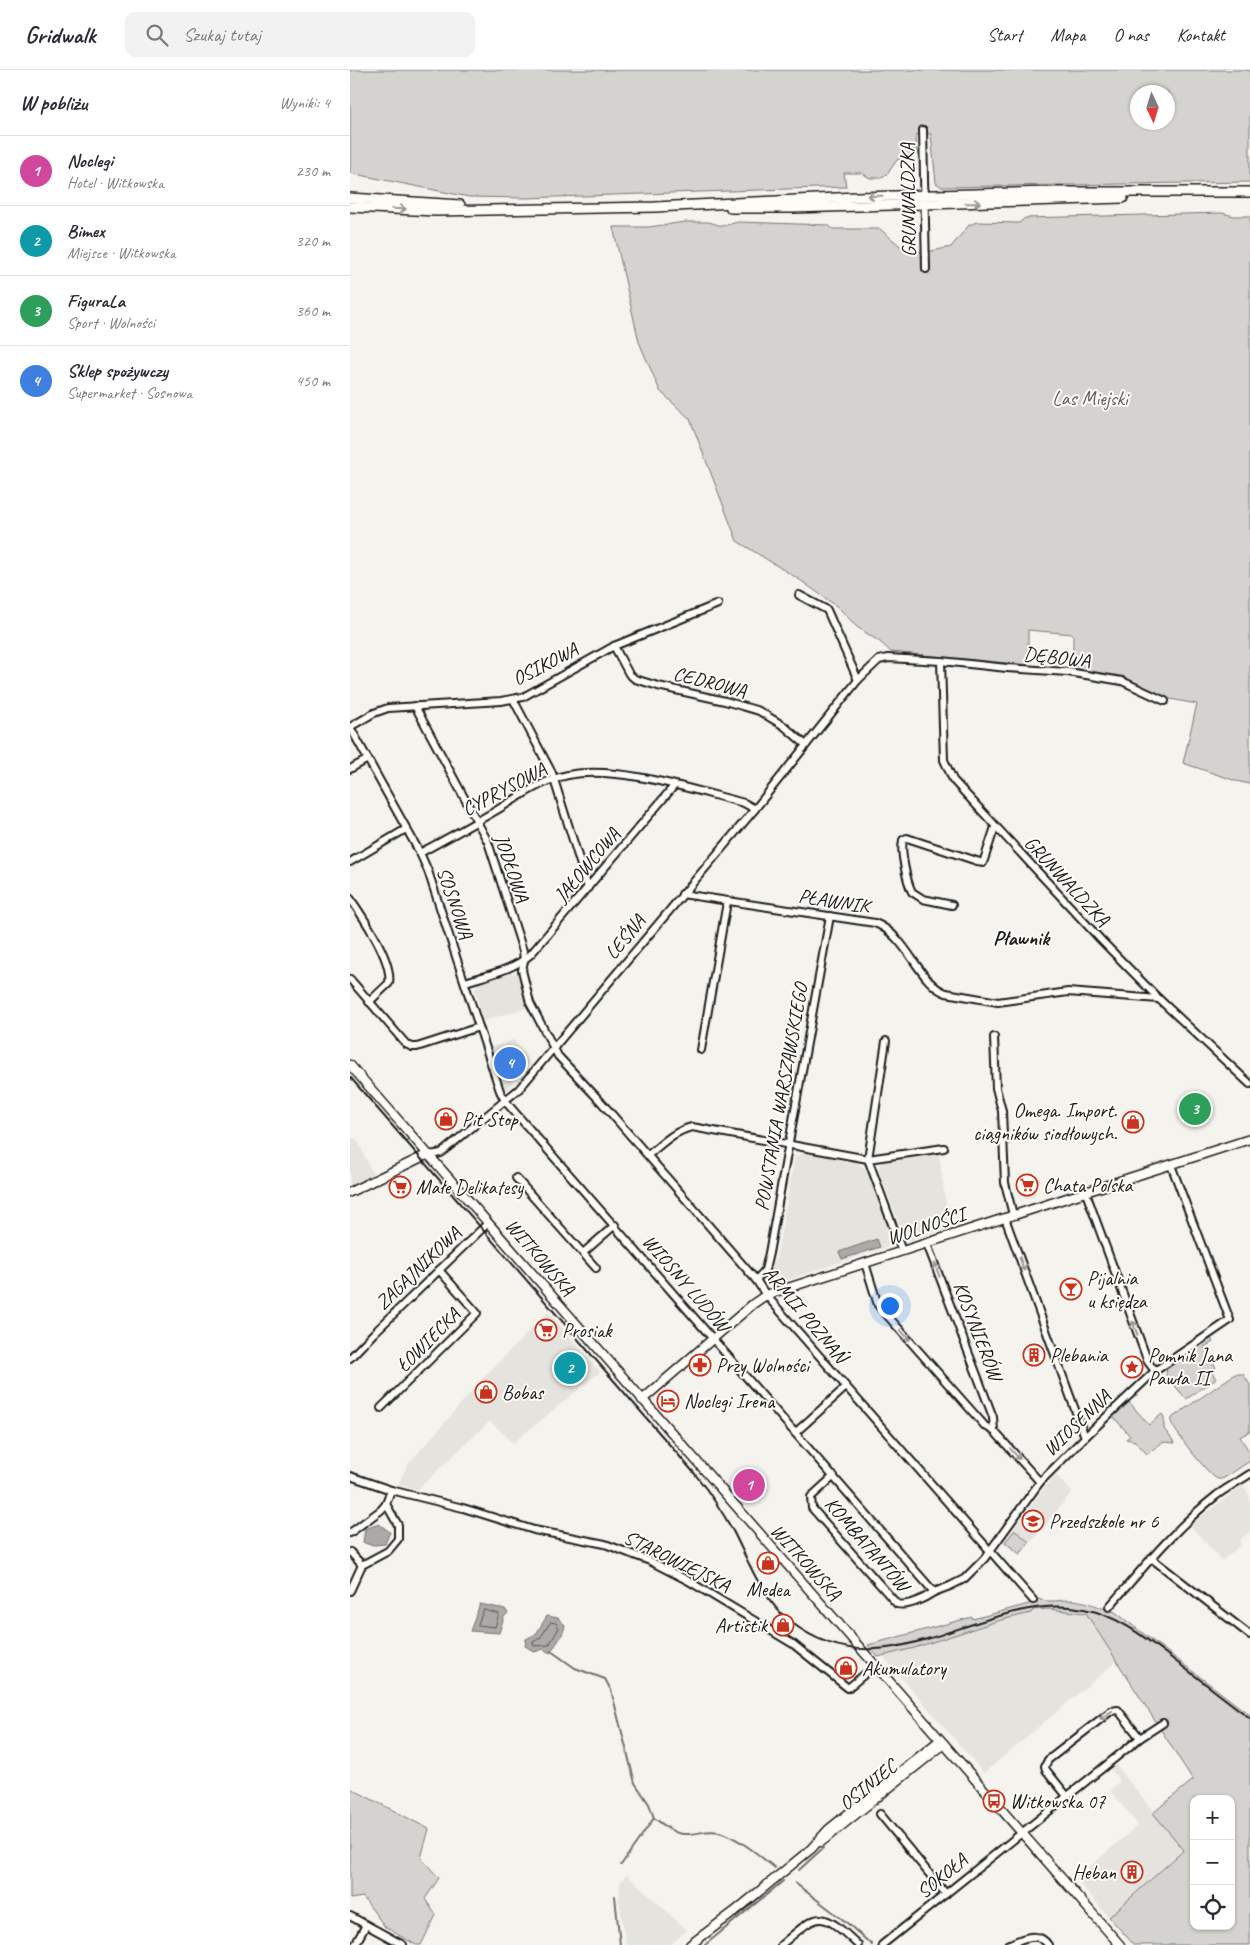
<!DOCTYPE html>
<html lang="pl">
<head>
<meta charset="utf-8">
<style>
	body { margin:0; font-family:Caveat,sans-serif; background:#f2f2f3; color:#2b2b33 }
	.controls { position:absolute; right:15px; bottom:15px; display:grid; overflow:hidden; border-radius:10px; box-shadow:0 1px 4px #0004 }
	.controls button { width:45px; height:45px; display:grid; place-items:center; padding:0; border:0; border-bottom:1px solid #e1e1e2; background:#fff; color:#2b2b33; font:25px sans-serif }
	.compass { position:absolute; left:780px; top:15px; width:45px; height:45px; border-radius:50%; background:#fff; box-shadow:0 1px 4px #0004; rotate:176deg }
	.you { position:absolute; left:539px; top:1235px; width:18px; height:18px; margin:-12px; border:4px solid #fff; border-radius:50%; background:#1a73e8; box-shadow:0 0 0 8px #1a73e833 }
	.badge { display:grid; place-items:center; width:32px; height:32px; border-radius:50%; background:#c8321e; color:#fff; font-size:16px; font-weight:700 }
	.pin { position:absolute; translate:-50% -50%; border:2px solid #fff; box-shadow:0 1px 5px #0006 }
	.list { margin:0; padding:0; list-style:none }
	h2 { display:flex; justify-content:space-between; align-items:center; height:65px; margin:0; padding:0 20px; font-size:21px }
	h2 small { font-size:16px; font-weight:400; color:#7c7c81 }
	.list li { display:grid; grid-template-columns:32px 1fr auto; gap:15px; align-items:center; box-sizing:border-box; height:70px; padding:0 20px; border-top:1px solid #e1e1e2 }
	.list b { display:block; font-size:19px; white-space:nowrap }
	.list p { margin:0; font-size:16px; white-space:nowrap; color:#7c7c81 }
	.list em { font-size:16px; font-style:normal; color:#7c7c81 }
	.icon { flex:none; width:28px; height:28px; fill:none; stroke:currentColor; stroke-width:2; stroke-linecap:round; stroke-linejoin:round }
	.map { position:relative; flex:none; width:900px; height:1875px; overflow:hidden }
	header { display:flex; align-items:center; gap:30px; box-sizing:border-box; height:70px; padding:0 25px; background:#fff; border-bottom:1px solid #e1e1e2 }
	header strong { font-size:24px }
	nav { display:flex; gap:28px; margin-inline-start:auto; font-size:18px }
	.search { width:350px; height:45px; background:#f2f2f3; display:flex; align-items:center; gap:12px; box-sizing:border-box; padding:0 18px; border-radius:10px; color:#7c7c81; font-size:19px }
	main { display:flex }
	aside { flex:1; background:#fff }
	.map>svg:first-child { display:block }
	.built { fill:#e4e3de }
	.green { fill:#d4d3cf; stroke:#787876; fill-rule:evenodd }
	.water { fill:#abaaa6; stroke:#72716f }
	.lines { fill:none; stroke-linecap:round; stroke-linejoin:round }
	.shore { stroke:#555553; stroke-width:1 }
	.stream { stroke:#72716f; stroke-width:2 }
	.minor-casing { stroke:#1c1c1c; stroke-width:10 }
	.tertiary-casing { stroke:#1c1c1c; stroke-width:11 }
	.secondary-casing { stroke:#1c1c1c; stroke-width:12 }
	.minor { stroke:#fdfcf7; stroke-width:6 }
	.tertiary { stroke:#fdfcf7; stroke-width:8 }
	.secondary { stroke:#fdfcf7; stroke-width:9 }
	.rail { stroke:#1c1c1c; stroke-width:2 }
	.oneway { stroke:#989794 }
	.labels { text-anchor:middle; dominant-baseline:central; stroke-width:4; stroke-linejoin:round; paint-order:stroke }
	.street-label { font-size:20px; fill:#1c1c1c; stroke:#fdfcf7 }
	.park-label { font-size:20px; fill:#5c5c5b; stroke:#fdfcf7 }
	.poi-label { font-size:20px; fill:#1c1c1c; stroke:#fdfcf7; text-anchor:start }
	.neighbourhood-label { font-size:21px; font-weight:bold; fill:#1c1c1c; stroke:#fdfcf7 }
</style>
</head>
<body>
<header>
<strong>Gridwalk</strong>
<div class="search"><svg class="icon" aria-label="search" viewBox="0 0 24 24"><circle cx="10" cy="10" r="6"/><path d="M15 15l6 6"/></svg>Szukaj tutaj</div>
<nav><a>Start</a><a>Mapa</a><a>O nas</a><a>Kontakt</a></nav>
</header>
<main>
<aside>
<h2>W pobliżu<small>Wyniki: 4</small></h2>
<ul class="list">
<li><span class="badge" style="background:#d1479c">1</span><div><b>Noclegi</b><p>Hotel · Witkowska</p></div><em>230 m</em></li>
<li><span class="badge" style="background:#0f9aa8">2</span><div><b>Bimex</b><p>Miejsce · Witkowska</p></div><em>320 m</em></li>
<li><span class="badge" style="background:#2e9e5b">3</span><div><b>FiguraLa</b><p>Sport · Wolności</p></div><em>360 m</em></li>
<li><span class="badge" style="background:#3f7fe0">4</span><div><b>Sklep spożywczy</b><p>Supermarket · Sosnowa</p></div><em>450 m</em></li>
</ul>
</aside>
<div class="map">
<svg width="900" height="1875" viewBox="0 0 900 1875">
	<rect width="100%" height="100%" fill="#f4f3ee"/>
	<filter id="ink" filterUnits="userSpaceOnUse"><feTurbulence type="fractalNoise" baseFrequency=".02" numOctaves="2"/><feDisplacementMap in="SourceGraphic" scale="10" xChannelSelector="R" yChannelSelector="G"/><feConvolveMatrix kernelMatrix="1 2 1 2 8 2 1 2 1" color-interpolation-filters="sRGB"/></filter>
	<g filter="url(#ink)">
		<!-- built -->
		<g class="built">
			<polygon points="167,902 179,937 133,951 125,920 128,913"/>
			<polygon points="164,970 179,992 153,1023 139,978"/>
			<polygon points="0,1068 7,1069 23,1105 0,1116"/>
			<polygon points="454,1082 507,1093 517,1100 545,1174 422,1215 419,1209 422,1196 426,1190 445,1087"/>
			<polygon points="589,1083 599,1158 556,1171 528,1099 533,1091"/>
			<polygon points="680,1105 685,1126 674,1129 666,1109"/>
			<polygon points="198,1242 250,1302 163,1373 140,1351 67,1420 48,1415 57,1396 135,1306"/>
			<polygon points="706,1405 722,1422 670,1486 653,1473 695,1417"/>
			<polygon points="893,1415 900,1426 900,1462 889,1471 891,1475 872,1491 840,1455"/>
			<polygon points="698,1539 736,1543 767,1591 634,1703 532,1585 575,1575 651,1550 681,1543 683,1540"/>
			<polygon points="765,1694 834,1779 759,1847 726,1809 788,1755 760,1720 770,1711 760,1698"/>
			<polygon points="277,1805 337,1860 320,1875 276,1875 269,1829 270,1812"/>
		</g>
		<!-- green -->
		<g class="green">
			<path d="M0 0H900V112L592 117 586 113 581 64H574L577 182 601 177 619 155 627 152 669 153 675 148 872 143 884 146H900V714L886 711 833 693 847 634 820 629 773 609 723 598V564L678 560V595L541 582 530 572 507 557 489 538 450 510 387 471 340 349 310 321 289 272 263 157H299L335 152H359L372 156 388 152 478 155 483 159H530L555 180 576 182 574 64 566 65 567 83 547 90 537 104 531 108H520L511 103H494L496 117 175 128 119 127 0 103ZM788 22H818V52H788Z"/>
			<polygon points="861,1268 863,1272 854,1277 866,1298 861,1300 866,1309 836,1329 816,1305 817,1296"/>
			<path d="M885 1304H893L900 1315V1361L890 1367 900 1383V1391L874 1408C871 1409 869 1410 866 1408 859 1405 821 1358 821 1351L823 1347Z"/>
			<polygon points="779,1332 799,1355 812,1344 814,1347 814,1359 825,1373 813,1372 797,1384 785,1371 776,1369 780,1366 762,1345"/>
			<polygon points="665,1460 679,1472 670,1484 655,1472"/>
			<path d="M688 1529C699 1533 707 1530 719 1530 736 1530 750 1538 765 1542L900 1645V1875H784L759 1847 834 1780 803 1743 843 1710 736 1543 698 1539 683 1540 681 1543 651 1550 564 1578 528 1587 518 1575 622 1547 623 1549 679 1534V1532ZM844 1729H881V1856H844Z"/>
			<polygon points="0,1718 79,1759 71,1788 89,1808 75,1829 86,1845 71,1875 66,1875 35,1857 13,1827 0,1829"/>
		</g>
		<!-- water -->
		<g class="water">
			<polygon points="527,1169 530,1177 492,1189 489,1182"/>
			<polygon points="29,1454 40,1462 35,1474 25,1475 17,1474 13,1472 15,1459"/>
			<polygon points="130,1534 155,1539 158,1543 154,1547 149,1563 120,1561"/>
			<path d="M197 1546 208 1548 215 1555C214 1565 205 1575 200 1583L193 1579 185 1582 175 1576 176 1569 186 1564Z"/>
		</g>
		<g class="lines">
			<!-- shore -->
			<g class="shore">
				<polygon points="134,1540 149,1544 145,1557 128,1555"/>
				<polygon points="201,1552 206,1553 209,1558 199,1575 184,1576 183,1572 190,1568"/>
			</g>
			<!-- stream -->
			<g class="stream">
				<polyline points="201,1581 225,1598 255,1609 261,1620 285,1713 299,1734 304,1748 271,1795"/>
				<path d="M304 1748C313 1754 323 1764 334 1764 346 1765 357 1759 369 1762 388 1767 410 1786 425 1798"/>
				<polyline points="449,1800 473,1778"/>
				<polyline points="445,1813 496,1852 522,1875"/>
				<polyline points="265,1826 270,1875"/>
				<polyline points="355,1875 433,1811"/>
			</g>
			<!-- minor casing -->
			<g class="minor-casing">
				<g id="minor">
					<polyline points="573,60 576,199"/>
					<polyline points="449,525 477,540 508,610"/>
					<polyline points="264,576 279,604 285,609 308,616 375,631 409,641 434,656 456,675"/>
					<polyline points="591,591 594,690 603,710 751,870 809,929 900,1014"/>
					<polyline points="163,629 202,703 238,818"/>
					<polyline points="65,636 138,772 173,881 174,891 172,900 180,933 208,986 252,1033 406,1210 416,1225 683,1530"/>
					<polyline points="0,657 70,783 78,801 150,1021 155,1031 584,1522 600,1516 614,1509 634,1489 690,1412 735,1367 805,1301 880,1250 821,1095"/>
					<polyline points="0,657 24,643 38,638 151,631 173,627 264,576 368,534"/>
					<polyline points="0,699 18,689"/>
					<path d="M70 783C96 769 121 755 147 740 169 727 192 710 218 705 269 695 343 720 394 733L405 739"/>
					<polyline points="0,792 56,759"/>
					<path d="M332 824 525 853C558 866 569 914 596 923L648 932 718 922 809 929"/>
					<path d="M0 828C13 847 43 890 39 913L19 932"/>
					<path d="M602 835 573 829 562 822C557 812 550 782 553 770L557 768 633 793 645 757"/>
					<polyline points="0,909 56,974 62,977 67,977 129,957"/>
					<path d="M115 912C138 905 163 900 181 884L324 716"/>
					<polyline points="644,967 646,1018 652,1041 655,1113 663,1145"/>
					<polyline points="536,971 518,1089 552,1181"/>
					<polyline points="351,980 377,832"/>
					<polyline points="80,1085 91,1083 169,1019 405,739 508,610 529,590 538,588 591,591 657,598 718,602 772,611 815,631"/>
					<path d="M298 1085C312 1074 324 1061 342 1057L518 1089 594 1078"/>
					<polyline points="166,1108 246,1198"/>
					<polyline points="736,1123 798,1292 805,1301"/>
					<polyline points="655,1148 735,1367"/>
					<polyline points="577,1174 643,1347 644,1361"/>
					<polyline points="233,1183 265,1155"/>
					<polyline points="515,1193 528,1235 635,1356 644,1361 690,1412"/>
					<polyline points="406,1210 415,1200 419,1183 480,846"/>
					<polyline points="0,1288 24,1263 138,1153"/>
					<polyline points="31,1338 127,1243 89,1200"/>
					<polyline points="445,1363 496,1317"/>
					<polyline points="0,1406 41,1420 113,1438 184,1460 255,1474 300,1491 337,1510 443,1574 498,1618 526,1595"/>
					<path d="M484 1406 461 1427 462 1438 547 1534C558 1537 575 1528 584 1522"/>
					<polyline points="0,1463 31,1440 36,1434"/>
					<polyline points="0,1482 12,1495"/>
					<polyline points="801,1488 900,1565"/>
					<polyline points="0,1521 12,1495 38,1481 48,1469 48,1455 36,1434 41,1420"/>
					<path d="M759 1537C793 1498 826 1457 867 1425 878 1417 889 1411 900 1404"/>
					<polyline points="717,1726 696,1700 695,1696 698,1690 761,1641 768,1640 790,1668"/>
					<polyline points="530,1744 596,1824"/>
					<polyline points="0,1846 53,1875"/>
					<polyline points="5,1875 16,1855"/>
					<path d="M431 1875C470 1842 470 1839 508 1875"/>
					<polyline points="532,1875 790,1668 813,1653"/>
					<path d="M658 1875C671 1869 688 1860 698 1875"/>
				</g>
			</g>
			<!-- tertiary casing -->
			<g class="tertiary-casing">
				<g id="tertiary">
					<polyline points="0,995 770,1875"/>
					<polyline points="0,1122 74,1086 80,1085"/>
					<polyline points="292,1330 403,1234 416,1225 900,1069"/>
					<polyline points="471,1772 594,1674"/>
					<polyline points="340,1875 384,1842 461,1779 479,1759 590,1670"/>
				</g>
			</g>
			<!-- secondary casing -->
			<g class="secondary-casing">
				<g id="secondary">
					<polyline points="0,128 110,135"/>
					<polyline points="0,137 86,141 305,137 507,127 704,122 900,122"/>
					<polyline points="381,138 443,138 773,128"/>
				</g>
			</g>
			<!-- minor -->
			<use href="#minor" class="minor"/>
			<!-- tertiary -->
			<use href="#tertiary" class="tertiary"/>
			<!-- secondary -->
			<use href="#secondary" class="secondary"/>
			<!-- rail -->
			<path class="rail" d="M0 1007 345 1404C359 1422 372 1441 383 1461 399 1492 412 1530 441 1552 538 1628 631 1519 734 1539 771 1546 799 1571 828 1593 852 1611 876 1630 900 1648"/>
		</g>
		<!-- one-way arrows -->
		<defs><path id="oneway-shaft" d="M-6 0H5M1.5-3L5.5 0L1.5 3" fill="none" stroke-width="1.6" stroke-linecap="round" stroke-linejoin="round" transform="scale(1.25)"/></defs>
		<g class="oneway">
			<use href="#oneway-shaft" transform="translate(525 126) rotate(179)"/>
			<use href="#oneway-shaft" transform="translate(623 133) rotate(-1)"/>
			<use href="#oneway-shaft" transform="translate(49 139) rotate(2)"/>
			<use href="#oneway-shaft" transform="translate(672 1194) rotate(70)"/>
			<use href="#oneway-shaft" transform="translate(587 1200) rotate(-111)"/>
			<use href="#oneway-shaft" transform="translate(785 1258) rotate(-110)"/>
			<use href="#oneway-shaft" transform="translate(555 1265) rotate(48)"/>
			<use href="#oneway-shaft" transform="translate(665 1384) rotate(48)"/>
			<use href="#oneway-shaft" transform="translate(756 1645) rotate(146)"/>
		</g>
	</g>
	<!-- icons -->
	<defs>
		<g id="shop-ring" transform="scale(1.125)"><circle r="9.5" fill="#fdfcf7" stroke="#c8321e" stroke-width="1.5"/><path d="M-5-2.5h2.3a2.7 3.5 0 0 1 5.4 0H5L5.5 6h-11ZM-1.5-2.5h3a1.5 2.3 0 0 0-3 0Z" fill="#c8321e"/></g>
		<g id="supermarket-ring" transform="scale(1.125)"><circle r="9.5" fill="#fdfcf7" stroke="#c8321e" stroke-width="1.5"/><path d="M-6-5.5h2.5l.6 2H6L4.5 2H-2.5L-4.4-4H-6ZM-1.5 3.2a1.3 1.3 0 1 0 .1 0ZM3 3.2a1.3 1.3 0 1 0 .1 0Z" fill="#c8321e"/></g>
		<g id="bar-ring" transform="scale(1.125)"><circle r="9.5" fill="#fdfcf7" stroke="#c8321e" stroke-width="1.5"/><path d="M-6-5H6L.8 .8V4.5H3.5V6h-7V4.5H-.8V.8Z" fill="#c8321e"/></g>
		<g id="building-ring" transform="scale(1.125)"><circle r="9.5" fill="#fdfcf7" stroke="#c8321e" stroke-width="1.5"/><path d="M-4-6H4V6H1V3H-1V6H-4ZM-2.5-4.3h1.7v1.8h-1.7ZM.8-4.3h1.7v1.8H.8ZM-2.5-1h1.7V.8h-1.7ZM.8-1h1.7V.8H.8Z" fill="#c8321e"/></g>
		<g id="pharmacy-ring" transform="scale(1.125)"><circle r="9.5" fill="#fdfcf7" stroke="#c8321e" stroke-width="1.5"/><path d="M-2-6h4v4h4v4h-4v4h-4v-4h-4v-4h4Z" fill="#c8321e"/></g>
		<g id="sight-ring" transform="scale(1.125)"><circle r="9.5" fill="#fdfcf7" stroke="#c8321e" stroke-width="1.5"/><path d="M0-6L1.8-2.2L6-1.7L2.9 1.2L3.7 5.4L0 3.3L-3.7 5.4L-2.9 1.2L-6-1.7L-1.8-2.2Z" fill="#c8321e"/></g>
		<g id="hotel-ring" transform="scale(1.125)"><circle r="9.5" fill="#fdfcf7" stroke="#c8321e" stroke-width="1.5"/><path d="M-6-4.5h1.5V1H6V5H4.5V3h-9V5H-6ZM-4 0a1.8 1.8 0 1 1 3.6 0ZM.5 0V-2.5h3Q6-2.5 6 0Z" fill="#c8321e"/></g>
		<g id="school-ring" transform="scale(1.125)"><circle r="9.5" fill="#fdfcf7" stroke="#c8321e" stroke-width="1.5"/><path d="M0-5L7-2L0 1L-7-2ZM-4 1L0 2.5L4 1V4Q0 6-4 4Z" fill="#c8321e"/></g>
		<g id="bus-ring" transform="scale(1.125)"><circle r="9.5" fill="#fdfcf7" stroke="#c8321e" stroke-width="1.5"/><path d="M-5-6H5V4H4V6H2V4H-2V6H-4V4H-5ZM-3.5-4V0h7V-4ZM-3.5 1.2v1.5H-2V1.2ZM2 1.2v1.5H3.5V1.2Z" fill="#c8321e"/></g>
	</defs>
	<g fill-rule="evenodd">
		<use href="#shop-ring" x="96" y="1049"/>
		<use href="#shop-ring" x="783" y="1052"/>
		<use href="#supermarket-ring" x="677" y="1115"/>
		<use href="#supermarket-ring" x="50" y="1117"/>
		<use href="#bar-ring" x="721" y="1219"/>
		<use href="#supermarket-ring" x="196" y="1260"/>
		<use href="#building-ring" x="684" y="1285"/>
		<use href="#pharmacy-ring" x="350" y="1295"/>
		<use href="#sight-ring" x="782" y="1297"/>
		<use href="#shop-ring" x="136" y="1322"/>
		<use href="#hotel-ring" x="318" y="1331"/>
		<use href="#school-ring" x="683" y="1451"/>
		<use href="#shop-ring" x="418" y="1493"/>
		<use href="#shop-ring" x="433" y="1555"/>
		<use href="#shop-ring" x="496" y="1598"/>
		<use href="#bus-ring" x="644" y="1731"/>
		<use href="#building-ring" x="782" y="1802"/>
	</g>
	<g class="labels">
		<!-- street labels -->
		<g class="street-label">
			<text transform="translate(558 130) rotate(-91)">GRUNWALDZKA</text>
			<text transform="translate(707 587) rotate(6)">DĘBOWA</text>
			<text transform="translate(195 594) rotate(-27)">OSIKOWA</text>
			<text transform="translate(360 612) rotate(14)">CEDROWA</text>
			<text transform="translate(154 719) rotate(-28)">CYPRYSOWA</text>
			<text transform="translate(237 795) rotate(-50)">JAŁOWCOWA</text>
			<text transform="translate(162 798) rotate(71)">JODŁOWA</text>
			<text transform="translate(717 811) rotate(47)">GRUNWALDZKA</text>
			<text transform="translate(484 831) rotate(9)">PŁAWNIK</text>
			<text transform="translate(105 833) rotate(71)">SOSNOWA</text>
			<text transform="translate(275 867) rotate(-50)">LEŚNA</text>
			<text transform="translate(431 1027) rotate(-80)">POWSTANIA WARSZAWSKIEGO</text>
			<text transform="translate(576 1156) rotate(-18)">WOLNOŚCI</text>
			<text transform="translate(190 1187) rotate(49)">WITKOWSKA</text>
			<text transform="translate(68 1198) rotate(-44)">ZAGAJNIKOWA</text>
			<text transform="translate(336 1213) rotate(49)">WIOSNY LUDÓW</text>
			<text transform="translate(455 1244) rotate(50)">ARMII POZNAŃ</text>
			<text transform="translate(628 1261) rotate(69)">KOSYNIERÓW</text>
			<text transform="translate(78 1270) rotate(-45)">ŁOWIECKA</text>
			<text transform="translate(727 1353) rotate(-44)">WIOSENNA</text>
			<text transform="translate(517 1474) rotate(49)">KOMBATANTÓW</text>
			<text transform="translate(327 1491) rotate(26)">STAROWIEJSKA</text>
			<text transform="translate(456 1492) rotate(48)">WITKOWSKA</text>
			<text transform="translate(518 1715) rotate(-39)">OSINIEC</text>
			<text transform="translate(592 1806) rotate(-39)">SOKOŁA</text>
		</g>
		<!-- park labels -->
		<g class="park-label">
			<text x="740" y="328">Las Miejski</text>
		</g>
		<!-- poi labels -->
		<g class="poi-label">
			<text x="767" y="1040" text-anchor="end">Omega. Import.<tspan x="767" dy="23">ciągników siodłowych.</tspan></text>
			<text x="112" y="1049">Pit Stop</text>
			<text x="693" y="1115">Chata Polska</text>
			<text x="66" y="1117">Małe Delikatesy</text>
			<text x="737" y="1208">Pijalnia<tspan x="737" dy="23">u księdza</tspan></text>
			<text x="212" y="1260">Prosiak</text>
			<text x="700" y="1285">Plebania</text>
			<text x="798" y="1285">Pomnik Jana<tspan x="798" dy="23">Pawła II</tspan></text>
			<text x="366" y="1295">Przy Wolności</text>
			<text x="152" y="1322">Bobas</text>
			<text x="334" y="1331">Noclegi Irena</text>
			<text x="699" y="1451">Przedszkole nr 6</text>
			<text x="418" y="1519" text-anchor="middle">Medea</text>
			<text x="417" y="1555" text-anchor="end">Artistik</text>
			<text x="512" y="1598">Akumulatory</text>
			<text x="660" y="1731">Witkowska 07</text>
			<text x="766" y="1802" text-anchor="end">Heban</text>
		</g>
		<!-- neighbourhood labels -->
		<g class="neighbourhood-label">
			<text x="671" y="868">Pławnik</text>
		</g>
	</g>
</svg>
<div class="controls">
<button>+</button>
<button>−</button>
<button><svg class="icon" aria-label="locate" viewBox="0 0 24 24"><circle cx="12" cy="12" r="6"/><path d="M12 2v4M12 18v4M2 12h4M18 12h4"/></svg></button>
</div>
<svg class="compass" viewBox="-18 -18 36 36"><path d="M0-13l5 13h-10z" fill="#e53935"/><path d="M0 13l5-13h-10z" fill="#7c7c81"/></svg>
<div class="you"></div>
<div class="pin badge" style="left:399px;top:1415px;background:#d1479c">1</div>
<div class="pin badge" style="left:220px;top:1298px;background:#0f9aa8">2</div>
<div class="pin badge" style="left:845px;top:1039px;background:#2e9e5b">3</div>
<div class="pin badge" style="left:160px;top:993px;background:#3f7fe0">4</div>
</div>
</main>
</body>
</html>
